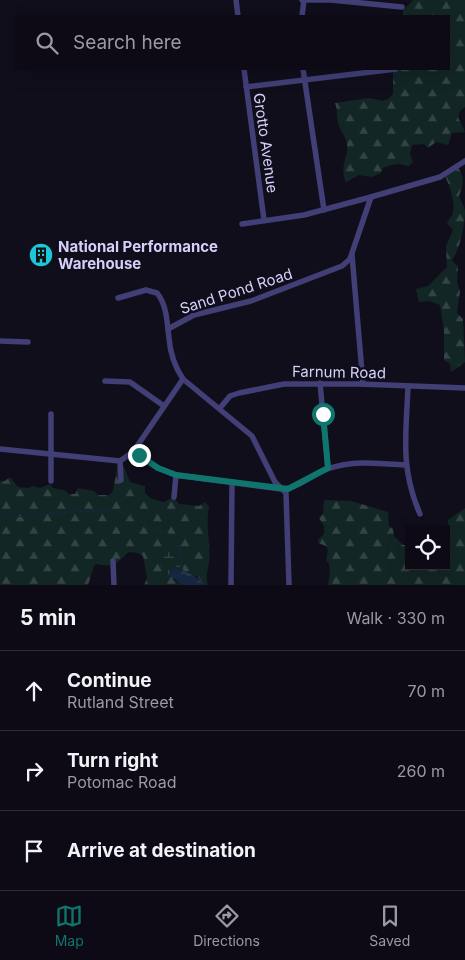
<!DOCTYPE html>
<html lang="en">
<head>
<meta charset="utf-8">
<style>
	body { margin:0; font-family:Inter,sans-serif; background:#1b1822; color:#f1f3f6 }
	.controls { position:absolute; right:15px; bottom:15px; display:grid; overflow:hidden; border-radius:0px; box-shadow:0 5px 20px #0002 }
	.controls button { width:45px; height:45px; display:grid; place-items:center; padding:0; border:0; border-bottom:1px solid #2d2b34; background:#0d0a15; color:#f1f3f6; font:25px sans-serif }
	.stop { position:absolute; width:15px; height:15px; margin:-11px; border:4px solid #0f766e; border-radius:50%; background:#fff }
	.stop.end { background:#0f766e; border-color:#fff; box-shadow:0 1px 5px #0008 }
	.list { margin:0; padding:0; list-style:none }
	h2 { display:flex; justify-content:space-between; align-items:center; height:65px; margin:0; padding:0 20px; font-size:21px }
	h2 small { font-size:16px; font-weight:400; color:#9a9aa0 }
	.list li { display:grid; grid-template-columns:32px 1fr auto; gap:15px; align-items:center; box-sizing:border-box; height:80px; padding:0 20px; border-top:1px solid #2d2b34 }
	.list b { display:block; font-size:19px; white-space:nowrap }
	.list p { margin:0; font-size:16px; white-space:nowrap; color:#9a9aa0 }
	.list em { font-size:16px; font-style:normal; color:#9a9aa0 }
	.icon { flex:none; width:28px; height:28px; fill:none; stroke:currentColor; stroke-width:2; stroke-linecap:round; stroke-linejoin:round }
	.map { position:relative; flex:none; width:465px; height:585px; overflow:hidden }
	.search { position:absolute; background:#0d0a15; box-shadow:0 5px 20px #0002; left:15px; right:15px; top:15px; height:55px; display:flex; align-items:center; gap:12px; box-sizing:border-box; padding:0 18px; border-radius:0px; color:#9a9aa0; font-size:19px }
	.sheet { height:305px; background:#0d0a15 }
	nav { display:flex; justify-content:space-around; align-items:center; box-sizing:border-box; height:70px; border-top:1px solid #2d2b34; background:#0d0a15; font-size:14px; color:#9a9aa0 }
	nav a { display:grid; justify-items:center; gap:2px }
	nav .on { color:#0f766e }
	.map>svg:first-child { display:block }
	.forest { fill:url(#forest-firs) }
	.wetland { fill:url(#wetland-marsh) }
	.water { fill:url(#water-ripples) }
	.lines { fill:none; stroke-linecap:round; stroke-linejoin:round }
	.stream { stroke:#152640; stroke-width:1 }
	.minor { stroke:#413f76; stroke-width:5.5 }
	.route { stroke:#0f766e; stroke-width:6 }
	.labels { text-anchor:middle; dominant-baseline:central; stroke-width:5; stroke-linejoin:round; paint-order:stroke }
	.street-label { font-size:15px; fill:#d4d0f9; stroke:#110e1c }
	.poi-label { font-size:15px; font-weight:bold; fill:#d4d0f9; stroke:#110e1c; text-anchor:start }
</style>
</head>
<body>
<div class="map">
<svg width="465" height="585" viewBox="0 0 465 585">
	<defs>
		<pattern id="forest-firs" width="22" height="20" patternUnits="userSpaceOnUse" patternTransform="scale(1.25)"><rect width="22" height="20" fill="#122625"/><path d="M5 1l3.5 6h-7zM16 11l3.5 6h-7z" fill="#344445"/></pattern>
		<pattern id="wetland-marsh" width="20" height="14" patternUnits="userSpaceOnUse" patternTransform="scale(1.25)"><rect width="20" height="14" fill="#122625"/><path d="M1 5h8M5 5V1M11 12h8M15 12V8" fill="none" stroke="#344445"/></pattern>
		<pattern id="water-ripples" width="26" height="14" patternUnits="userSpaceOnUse" patternTransform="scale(1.25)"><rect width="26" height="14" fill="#152640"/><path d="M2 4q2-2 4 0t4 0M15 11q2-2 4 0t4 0" fill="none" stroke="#36445c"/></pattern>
	</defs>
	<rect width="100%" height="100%" fill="#110e1c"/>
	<!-- forest -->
	<g class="forest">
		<path d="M413 0H465V107L460 111 458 117 465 132 452 133 448 145 436 142 428 148 424 144 412 145 410 154 413 162 409 166C400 163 392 164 383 168L381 173 372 177 359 175 346 182C339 165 349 157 347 144 346 137 341 132 339 126 336 119 338 110 335 103L370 98 383 101 388 99 393 94V71L396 69H449V16H403V10Z"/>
		<path d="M458 167C465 179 463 184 459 196 461 202 465 207 465 212 465 224 460 250 452 260L458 267 457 283 460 291 457 313 463 319 465 362 451 372 450 364 444 360V331L440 305 429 301 419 302 416 289 428 286 447 267 446 246 453 230 447 223C449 219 453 216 453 212 456 203 449 185 445 176Z"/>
		<path d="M122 462 130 482 145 486V493L152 499 164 502 174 497 179 504 199 506 205 502 209 507C205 526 211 543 209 562 208 570 205 577 208 585H204L197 576 172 579 182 585H144L147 578 143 556 138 553 129 552 113 566 96 564 94 566 88 585H0V481H5L10 477 18 487 29 488 33 486 40 488 50 484 53 488 64 490 69 494H75L78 488 94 491 98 495H109L113 491 118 463Z"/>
		<polygon points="324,500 351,501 388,512 389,526 393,529 394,536 403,545 409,545 409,566 446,566 448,520 465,508 465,585 328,585 330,573 329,563 326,561 328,550 326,546 318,543 318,540 324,534 324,526 319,518 323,514"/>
	</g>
	<!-- wetland -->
	<polygon class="wetland" points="170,550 173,551 183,572 191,574 203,585 183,585 161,569 160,560 164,552"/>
	<!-- water -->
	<path class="water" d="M174 569C188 572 195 574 204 585H182L169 575 170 571Z"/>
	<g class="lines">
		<!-- stream -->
		<polyline class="stream" points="0,515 26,517 50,513 111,510 125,513 156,530 169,534 179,544 183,571"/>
		<!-- minor -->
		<g class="minor">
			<polyline points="236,0 238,16"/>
			<polyline points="302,0 331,0 402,7"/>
			<polyline points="302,16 304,0"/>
			<polyline points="244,69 264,220"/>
			<polyline points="303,69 324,210"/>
			<polyline points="246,87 396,69"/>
			<polyline points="242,224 304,215 371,197"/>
			<polyline points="352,255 363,384"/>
			<path d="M118 298 146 290 157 293C167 305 167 323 169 338 170 352 175 367 183 379L252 436 275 482 286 493 289 585"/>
			<polyline points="168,329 194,315 251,301 342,266 350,259 371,197 440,177 465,161"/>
			<polyline points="0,341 28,342"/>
			<polyline points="105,381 130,382 164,406"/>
			<polyline points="320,383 328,468"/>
			<path d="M408 387C406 435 400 468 420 514"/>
			<polyline points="220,408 230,396 239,393 284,384 360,384 465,388"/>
			<polyline points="51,414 51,481"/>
			<polyline points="0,449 120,461 133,452 183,379"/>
			<path d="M133 452 158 468 176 475 281 489C298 489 312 474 327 469 353 460 378 463 405 465"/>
			<polyline points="120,461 121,480"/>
			<polyline points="174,497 176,475"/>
			<polyline points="113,561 114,585"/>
			<polyline points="231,585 232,483"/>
		</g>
	</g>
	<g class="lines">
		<!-- route -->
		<polyline class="route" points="139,455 158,468 176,475 288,489 328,468 323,414"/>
	</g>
	<!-- icons -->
	<defs>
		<g id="building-disc" transform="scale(1.25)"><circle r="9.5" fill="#1dc6d8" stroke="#110e1c"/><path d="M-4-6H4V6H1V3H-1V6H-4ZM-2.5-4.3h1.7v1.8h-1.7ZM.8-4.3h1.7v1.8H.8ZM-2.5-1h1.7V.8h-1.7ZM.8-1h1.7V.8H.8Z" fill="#111"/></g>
	</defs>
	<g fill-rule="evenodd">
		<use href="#building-disc" x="41" y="255"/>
	</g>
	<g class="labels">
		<!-- street labels -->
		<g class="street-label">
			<text transform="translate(266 143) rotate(82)">Grotto Avenue</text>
			<text transform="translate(236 291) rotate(-18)">Sand Pond Road</text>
			<text transform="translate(339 372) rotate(1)">Farnum Road</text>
		</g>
		<!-- poi labels -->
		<g class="poi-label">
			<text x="58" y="246">National Performance<tspan x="58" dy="17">Warehouse</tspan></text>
		</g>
	</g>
</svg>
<div class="controls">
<button><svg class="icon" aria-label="locate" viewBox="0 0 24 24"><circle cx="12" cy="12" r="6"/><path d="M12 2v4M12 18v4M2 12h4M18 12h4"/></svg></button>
</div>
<div class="stop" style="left:323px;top:414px"></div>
<div class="stop end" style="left:139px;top:455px"></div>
<div class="search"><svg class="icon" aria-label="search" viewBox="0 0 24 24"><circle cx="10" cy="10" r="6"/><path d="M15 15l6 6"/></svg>Search here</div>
</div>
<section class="sheet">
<h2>5 min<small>Walk · 330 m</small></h2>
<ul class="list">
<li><svg class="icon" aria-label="ahead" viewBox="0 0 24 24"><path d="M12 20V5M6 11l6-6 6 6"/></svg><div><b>Continue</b><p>Rutland Street</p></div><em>70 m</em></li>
<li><svg class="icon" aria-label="right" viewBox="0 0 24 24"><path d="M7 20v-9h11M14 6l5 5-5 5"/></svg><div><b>Turn right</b><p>Potomac Road</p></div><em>260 m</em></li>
<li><svg class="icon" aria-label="arrive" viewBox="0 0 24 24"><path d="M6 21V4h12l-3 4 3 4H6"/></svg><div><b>Arrive at destination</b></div></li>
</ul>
</section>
<nav>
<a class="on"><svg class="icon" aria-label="map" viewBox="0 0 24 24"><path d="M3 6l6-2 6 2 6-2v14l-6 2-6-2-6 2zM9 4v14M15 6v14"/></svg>Map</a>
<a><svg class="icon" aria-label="directions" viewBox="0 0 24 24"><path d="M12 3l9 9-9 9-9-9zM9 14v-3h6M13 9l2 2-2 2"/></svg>Directions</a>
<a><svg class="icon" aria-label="saved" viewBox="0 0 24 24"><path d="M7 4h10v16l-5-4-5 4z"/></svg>Saved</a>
</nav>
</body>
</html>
